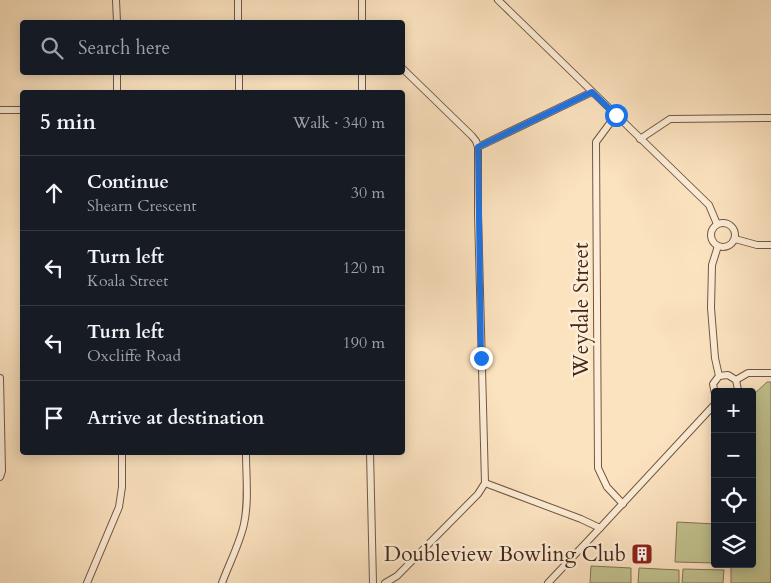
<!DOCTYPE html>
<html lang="en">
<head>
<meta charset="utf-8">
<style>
	body { margin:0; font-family:Cardo,serif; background:#242831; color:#f1f3f6 }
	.controls { position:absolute; right:15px; bottom:15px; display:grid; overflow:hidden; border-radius:5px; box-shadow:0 2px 12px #0003 }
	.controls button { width:45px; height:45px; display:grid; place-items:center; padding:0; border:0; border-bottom:1px solid #363941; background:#171b24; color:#f1f3f6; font:25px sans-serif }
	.stop { position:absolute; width:15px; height:15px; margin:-11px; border:4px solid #1a73e8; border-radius:50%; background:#fff }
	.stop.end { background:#1a73e8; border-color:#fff; box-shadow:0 1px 5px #0008 }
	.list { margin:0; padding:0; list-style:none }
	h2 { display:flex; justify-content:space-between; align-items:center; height:65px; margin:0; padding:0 20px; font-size:21px }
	h2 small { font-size:16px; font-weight:400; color:#9ea1a6 }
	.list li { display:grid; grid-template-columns:32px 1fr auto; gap:15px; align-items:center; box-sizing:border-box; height:75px; padding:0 20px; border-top:1px solid #363941 }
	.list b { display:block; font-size:19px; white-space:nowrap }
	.list p { margin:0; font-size:16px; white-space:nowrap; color:#9ea1a6 }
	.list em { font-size:16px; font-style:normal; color:#9ea1a6 }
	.icon { flex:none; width:28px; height:28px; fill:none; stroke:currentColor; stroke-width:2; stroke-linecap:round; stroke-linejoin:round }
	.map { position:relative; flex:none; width:771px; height:583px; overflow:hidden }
	.search { position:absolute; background:#171b24; box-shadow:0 2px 12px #0003; left:20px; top:20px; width:385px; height:55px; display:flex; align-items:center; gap:12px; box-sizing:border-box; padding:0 18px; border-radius:5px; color:#9ea1a6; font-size:19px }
	.panel { position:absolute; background:#171b24; box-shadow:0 2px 12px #0003; left:20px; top:90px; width:385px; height:365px; border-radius:5px }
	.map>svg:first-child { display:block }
	.green { fill:#c2c390; stroke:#847554 }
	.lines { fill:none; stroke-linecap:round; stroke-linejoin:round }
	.street-casing { stroke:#735642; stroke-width:8 }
	.street { stroke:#fdedd6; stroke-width:6 }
	.route { stroke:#1a73e8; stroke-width:6 }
	.labels { text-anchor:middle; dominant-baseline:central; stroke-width:5; stroke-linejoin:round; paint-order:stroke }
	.street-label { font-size:21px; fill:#452718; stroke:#fdedd6 }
	.poi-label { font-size:21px; fill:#452718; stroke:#fdedd6; text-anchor:end }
</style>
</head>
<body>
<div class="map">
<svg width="771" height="583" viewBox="0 0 771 583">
	<rect width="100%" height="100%" fill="#fce3c0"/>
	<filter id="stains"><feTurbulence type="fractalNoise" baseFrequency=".004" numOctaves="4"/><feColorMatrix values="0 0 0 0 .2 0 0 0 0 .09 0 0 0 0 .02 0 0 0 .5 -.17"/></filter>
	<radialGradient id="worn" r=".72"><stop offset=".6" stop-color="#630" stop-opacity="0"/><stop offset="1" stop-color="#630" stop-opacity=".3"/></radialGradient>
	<!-- green -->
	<g class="green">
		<polygon points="767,382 771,382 771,583 731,583 731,564 752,564 752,396"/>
		<polygon points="677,522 715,524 715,563 675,562"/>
		<polygon points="591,566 631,568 631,583 590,583"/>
		<polygon points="639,568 679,570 679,583 638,583"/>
		<polygon points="683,569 724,570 723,583 682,583"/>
	</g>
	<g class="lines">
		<!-- street casing -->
		<g class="street-casing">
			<g id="street">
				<polyline points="116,0 117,22"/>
				<polyline points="238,0 238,22"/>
				<polyline points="362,0 362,22"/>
				<polyline points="498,0 709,205 717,224"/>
				<polyline points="117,72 117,92"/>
				<polyline points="239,72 239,92"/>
				<polyline points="362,72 362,92"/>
				<polyline points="0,110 22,110"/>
				<polyline points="616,115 596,142 598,468 607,487 623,504"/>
				<polyline points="640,139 670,119 771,118"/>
				<polyline points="478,147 592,92"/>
				<circle cx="723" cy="235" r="12"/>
				<polyline points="735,239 757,245 771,245"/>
				<polyline points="718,246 712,265 711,308 715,358 719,376"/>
				<polyline points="0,378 2,471 0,477"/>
				<polyline points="736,380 748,373 771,373"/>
				<polyline points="715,394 713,384 719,376 728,375 736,380 738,390 736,392"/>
				<polyline points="370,452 373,583"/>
				<polyline points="485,483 581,519 600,528"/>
				<polyline points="87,583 119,507 122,487 122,452"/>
				<path d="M222 583C229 564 240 543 244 524 249 501 246 476 246 452"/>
				<polyline points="385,583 397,576 478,494 485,483 478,214 478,147 476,141 472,136 402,68"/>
				<polyline points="548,583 600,528 715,404"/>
			</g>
		</g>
		<!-- street -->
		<use href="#street" class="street"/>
	</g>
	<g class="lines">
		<!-- route -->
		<polyline class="route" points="481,358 478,147 592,92 616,115"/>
	</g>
	<!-- icons -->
	<defs>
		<g id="building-square" transform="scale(1.125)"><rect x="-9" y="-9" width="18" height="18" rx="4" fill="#8f2418" stroke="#fdedd6"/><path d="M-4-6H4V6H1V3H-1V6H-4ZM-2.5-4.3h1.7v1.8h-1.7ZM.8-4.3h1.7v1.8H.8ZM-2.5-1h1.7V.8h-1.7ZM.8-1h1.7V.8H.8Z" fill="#fff"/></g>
	</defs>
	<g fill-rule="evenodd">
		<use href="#building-square" x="642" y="554"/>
	</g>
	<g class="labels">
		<!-- street labels -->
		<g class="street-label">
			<text transform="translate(581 310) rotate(-90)">Weydale Street</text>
		</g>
		<!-- poi labels -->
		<g class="poi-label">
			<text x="626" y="554">Doubleview Bowling Club</text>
		</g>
	</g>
	<rect width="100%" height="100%" filter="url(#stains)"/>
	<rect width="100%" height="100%" fill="url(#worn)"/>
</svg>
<div class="controls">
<button>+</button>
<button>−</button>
<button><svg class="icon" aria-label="locate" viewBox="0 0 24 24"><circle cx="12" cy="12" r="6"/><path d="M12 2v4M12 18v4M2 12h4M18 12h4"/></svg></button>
<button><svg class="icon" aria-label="layers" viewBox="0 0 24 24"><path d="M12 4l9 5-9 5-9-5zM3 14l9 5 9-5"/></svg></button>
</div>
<div class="stop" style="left:616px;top:115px"></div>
<div class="stop end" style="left:481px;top:358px"></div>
<div class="search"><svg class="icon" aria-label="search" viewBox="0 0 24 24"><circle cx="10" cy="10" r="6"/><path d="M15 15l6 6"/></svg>Search here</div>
<section class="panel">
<h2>5 min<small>Walk · 340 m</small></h2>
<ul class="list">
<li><svg class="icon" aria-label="ahead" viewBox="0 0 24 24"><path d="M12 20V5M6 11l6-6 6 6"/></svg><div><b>Continue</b><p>Shearn Crescent</p></div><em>30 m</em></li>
<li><svg class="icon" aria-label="left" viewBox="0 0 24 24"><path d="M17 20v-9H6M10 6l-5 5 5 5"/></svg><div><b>Turn left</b><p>Koala Street</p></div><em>120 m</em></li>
<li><svg class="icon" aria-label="left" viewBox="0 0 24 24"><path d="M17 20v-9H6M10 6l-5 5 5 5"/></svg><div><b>Turn left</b><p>Oxcliffe Road</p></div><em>190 m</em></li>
<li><svg class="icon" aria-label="arrive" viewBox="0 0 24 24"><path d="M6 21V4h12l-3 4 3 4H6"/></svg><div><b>Arrive at destination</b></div></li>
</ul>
</section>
</div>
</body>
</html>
